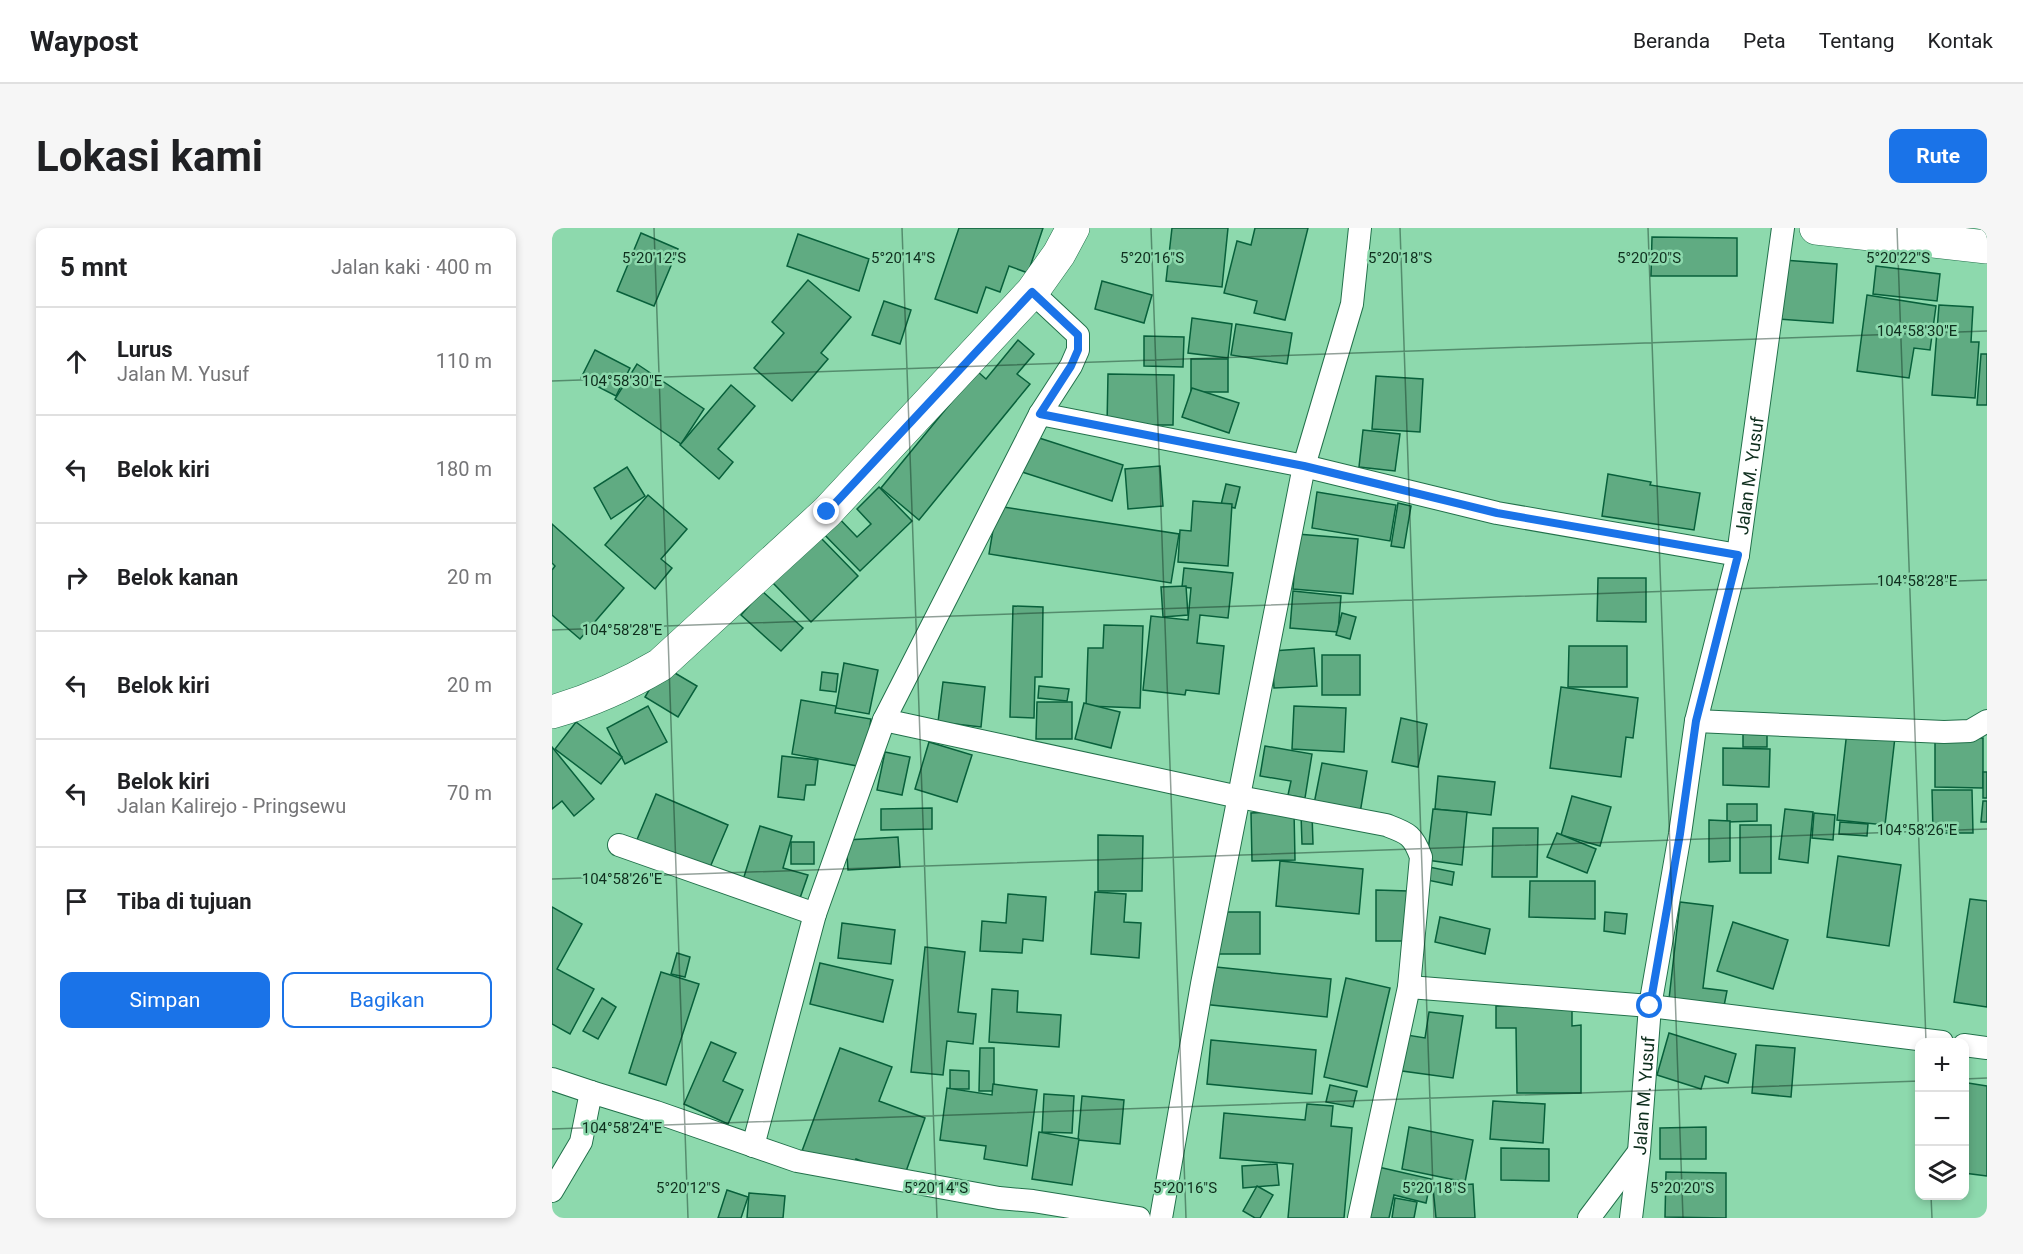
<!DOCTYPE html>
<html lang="id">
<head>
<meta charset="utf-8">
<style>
	body { margin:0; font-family:Roboto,sans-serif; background:#f6f6f6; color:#202124 }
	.controls { position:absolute; right:18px; bottom:18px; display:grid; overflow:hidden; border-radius:12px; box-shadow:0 3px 9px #0003 }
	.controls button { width:54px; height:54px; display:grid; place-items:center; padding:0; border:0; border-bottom:2px solid #e0e0e0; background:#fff; color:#202124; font:30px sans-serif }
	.stop { position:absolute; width:18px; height:18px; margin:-14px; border:4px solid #1a73e8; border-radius:50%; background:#fff }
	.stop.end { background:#1a73e8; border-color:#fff; box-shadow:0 2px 6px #0008 }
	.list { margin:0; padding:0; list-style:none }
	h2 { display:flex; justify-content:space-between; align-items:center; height:78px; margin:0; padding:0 24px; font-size:26px }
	h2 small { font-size:20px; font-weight:400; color:#757577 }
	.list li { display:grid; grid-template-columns:39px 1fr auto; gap:18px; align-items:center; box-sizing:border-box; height:108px; padding:0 24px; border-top:2px solid #e0e0e0 }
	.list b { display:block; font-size:22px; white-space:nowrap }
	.list p { margin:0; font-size:20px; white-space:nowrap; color:#757577 }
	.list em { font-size:20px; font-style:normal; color:#757577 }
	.actions { display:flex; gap:12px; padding:18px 24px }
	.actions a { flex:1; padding:14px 0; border:2px solid #1a73e8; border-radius:12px; text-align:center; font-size:21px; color:#1a73e8 }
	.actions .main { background:#1a73e8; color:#fff }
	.icon { flex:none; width:33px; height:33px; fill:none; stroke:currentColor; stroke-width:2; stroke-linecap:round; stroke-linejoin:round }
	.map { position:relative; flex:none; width:1435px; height:990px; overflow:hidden; border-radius:12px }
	header { display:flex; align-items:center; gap:36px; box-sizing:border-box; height:84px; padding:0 30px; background:#fff; border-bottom:2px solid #e0e0e0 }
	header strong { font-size:28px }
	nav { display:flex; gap:33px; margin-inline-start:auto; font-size:21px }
	.intro { display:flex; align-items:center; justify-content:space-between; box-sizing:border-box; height:144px; padding:0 36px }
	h1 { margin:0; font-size:42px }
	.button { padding:15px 27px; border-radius:12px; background:#1a73e8; color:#fff; font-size:21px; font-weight:700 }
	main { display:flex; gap:36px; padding:0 36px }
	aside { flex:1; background:#fff; border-radius:12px; box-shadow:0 3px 9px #0003 }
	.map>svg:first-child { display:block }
	.building { fill:#60ab82; stroke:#08603b; stroke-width:1.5 }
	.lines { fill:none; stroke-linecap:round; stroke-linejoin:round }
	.minor-casing { stroke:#22714b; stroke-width:24 }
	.primary-casing { stroke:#22714b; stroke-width:34 }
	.minor { stroke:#fff; stroke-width:22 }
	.primary { stroke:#fff; stroke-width:33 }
	.route { stroke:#1a73e8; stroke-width:8 }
	.ticks { fill:none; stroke:#0f2f1e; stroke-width:1.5; stroke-opacity:0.45 }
	.labels { text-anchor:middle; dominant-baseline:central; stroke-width:5; stroke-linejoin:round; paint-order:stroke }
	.street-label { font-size:18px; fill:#0f2f1e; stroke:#8dd9ad }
	.ticks-label { font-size:15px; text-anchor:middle; fill:#0f2f1e; stroke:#8dd9ad; stroke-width:5; stroke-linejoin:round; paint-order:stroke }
</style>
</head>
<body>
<header>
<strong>Waypost</strong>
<nav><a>Beranda</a><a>Peta</a><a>Tentang</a><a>Kontak</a></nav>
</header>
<div class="intro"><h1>Lokasi kami</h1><a class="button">Rute</a></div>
<main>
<aside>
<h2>5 mnt<small>Jalan kaki · 400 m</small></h2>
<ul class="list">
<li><svg class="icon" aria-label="ahead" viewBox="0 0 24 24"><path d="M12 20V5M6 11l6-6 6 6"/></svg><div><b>Lurus</b><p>Jalan M. Yusuf</p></div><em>110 m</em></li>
<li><svg class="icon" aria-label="left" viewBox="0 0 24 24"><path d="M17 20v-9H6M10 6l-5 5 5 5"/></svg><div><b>Belok kiri</b></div><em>180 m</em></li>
<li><svg class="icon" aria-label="right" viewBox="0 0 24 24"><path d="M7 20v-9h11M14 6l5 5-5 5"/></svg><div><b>Belok kanan</b></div><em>20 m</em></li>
<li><svg class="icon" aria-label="left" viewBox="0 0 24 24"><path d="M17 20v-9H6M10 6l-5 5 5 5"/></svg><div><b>Belok kiri</b></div><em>20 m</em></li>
<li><svg class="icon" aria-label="left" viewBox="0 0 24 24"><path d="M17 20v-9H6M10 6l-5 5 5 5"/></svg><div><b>Belok kiri</b><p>Jalan Kalirejo - Pringsewu</p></div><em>70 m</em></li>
<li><svg class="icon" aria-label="arrive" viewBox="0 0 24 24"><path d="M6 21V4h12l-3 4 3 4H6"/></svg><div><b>Tiba di tujuan</b></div></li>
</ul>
<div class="actions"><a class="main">Simpan</a><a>Bagikan</a></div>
</aside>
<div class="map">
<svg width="1435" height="990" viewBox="0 0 1435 990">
	<rect width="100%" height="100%" fill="#8dd9ad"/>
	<!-- building -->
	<g class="building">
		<polygon points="407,0 491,0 476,45 457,38 448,64 434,59 425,85 383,71"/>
		<polygon points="620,0 676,0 670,59 614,53"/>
		<polygon points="703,0 756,0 733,92 702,85 705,73 672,65 685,13 699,17"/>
		<polygon points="89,5 126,21 102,78 65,63"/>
		<polygon points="246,6 317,31 307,63 235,38"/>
		<polygon points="1100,9 1185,10 1185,48 1099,48"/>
		<polygon points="1231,32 1285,36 1281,95 1226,91"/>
		<polygon points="1324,38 1388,46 1385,73 1321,66"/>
		<polygon points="256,52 299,89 269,125 276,131 240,173 202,140 232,105 220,94"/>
		<polygon points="550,53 600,67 592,95 543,81"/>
		<polygon points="1315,67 1384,78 1378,122 1362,120 1357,150 1305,143"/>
		<polygon points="332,73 359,82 348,116 320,107"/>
		<polygon points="1387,77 1421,79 1419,114 1427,114 1423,170 1380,167"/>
		<polygon points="640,90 680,96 676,130 636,125"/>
		<polygon points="684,96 740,105 735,136 679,127"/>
		<polygon points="592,108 632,109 631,139 592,138"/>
		<polygon points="466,112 482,126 465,146 478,156 367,292 329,260 425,143 434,151"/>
		<polygon points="43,122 78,140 64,168 29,150"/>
		<polygon points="1429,126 1435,126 1435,177 1425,177"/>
		<rect x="639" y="131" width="37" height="33"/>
		<polygon points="85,136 152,181 129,216 63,171"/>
		<polygon points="556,146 622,147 621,197 555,197"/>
		<polygon points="824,148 871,151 868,204 820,201"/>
		<polygon points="179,157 203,178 166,221 181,234 167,251 128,217"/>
		<polygon points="640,160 687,175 677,205 630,189"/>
		<polygon points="811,202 848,206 843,243 807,239"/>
		<polygon points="481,208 571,237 560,273 470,244"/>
		<polygon points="608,238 611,278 576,281 573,241"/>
		<polygon points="75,239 93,268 59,291 42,260"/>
		<polygon points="1056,246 1099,254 1098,257 1148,265 1142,302 1050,288"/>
		<polygon points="674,256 688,259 683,280 669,277"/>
		<polygon points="327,259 360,293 308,343 263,297 279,282 305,309 319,296 305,281"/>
		<polygon points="765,264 844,277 838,313 760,300"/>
		<polygon points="96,267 135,301 109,331 120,340 103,361 53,317"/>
		<polygon points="641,273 680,276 676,338 626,334 628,302 639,303"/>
		<polygon points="846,275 859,278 852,320 839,318"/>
		<polygon points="445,278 627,306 619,355 437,326"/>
		<polygon points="0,296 72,360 28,411 0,387 0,342 3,338 0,335"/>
		<polygon points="745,306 806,311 801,366 741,361"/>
		<polygon points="268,309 306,348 259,394 221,355"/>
		<polygon points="632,340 681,345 676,390 648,387 645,415 672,418 667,466 634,462 633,467 591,462 599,388 636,392 639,360 630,359"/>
		<polygon points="1046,350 1094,350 1094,394 1045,393"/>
		<polygon points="634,358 636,387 611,389 609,359"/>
		<polygon points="210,363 251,400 229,423 189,387"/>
		<polygon points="741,363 789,368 786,404 738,400"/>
		<polygon points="461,378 491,379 490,449 483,449 482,490 458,489"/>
		<polygon points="790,385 804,389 798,411 784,407"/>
		<polygon points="552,397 591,398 588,480 534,478 536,420 551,420"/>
		<polygon points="1017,418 1075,418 1075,459 1016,459"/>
		<polygon points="762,420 765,458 722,460 720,423"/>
		<rect x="770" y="427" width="38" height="40"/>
		<polygon points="292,435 326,442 317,486 284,480"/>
		<polygon points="111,438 145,458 126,489 93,469"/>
		<polygon points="270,444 286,446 284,464 268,462"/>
		<polygon points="391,454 433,459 429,499 386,494"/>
		<polygon points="487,458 517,461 515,473 486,470"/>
		<polygon points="1009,459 1086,470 1081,510 1074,509 1069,549 998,540"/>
		<polygon points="249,472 284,478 283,485 319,491 311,539 240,526"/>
		<polygon points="485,474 520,474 520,511 484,511"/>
		<polygon points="532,475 568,484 559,520 523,511"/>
		<polygon points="96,478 115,514 73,536 55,500"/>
		<polygon points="742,478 794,480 792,524 740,521"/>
		<polygon points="849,490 875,496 866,539 840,534"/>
		<polygon points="24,494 70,529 49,556 3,521"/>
		<polygon points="1295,503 1343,509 1333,597 1285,592"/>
		<polygon points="1191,506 1215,507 1215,519 1191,519"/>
		<polygon points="1383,510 1431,510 1431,560 1383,559"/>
		<polygon points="377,514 420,527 405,574 363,561"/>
		<polygon points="713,518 760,526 753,570 736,567 739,553 708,548"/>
		<polygon points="0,519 42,571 22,588 10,573 0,581"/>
		<polygon points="1171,520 1218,521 1217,559 1171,557"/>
		<polygon points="333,524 358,529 350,567 325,562"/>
		<polygon points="230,528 266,532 263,557 254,557 252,572 226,569"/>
		<polygon points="770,535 815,543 808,585 762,576"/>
		<rect x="1431" y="544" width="4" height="26"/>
		<polygon points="886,548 943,554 939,587 883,581"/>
		<polygon points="1380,562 1420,562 1421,605 1381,605"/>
		<polygon points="104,566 176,597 156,644 84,614"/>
		<polygon points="1020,568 1059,579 1048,618 1009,607"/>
		<polygon points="1431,573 1435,573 1435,594 1429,594"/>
		<polygon points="1175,576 1205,576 1205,593 1175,594"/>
		<polygon points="380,580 380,601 329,602 329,581"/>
		<polygon points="881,581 915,584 910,637 875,632"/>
		<polygon points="1233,581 1261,584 1256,635 1227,631"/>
		<polygon points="742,583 743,632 700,633 699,585"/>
		<polygon points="1262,585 1283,587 1281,612 1260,610"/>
		<polygon points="749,586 760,586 761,616 750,616"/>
		<polygon points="1157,592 1178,593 1178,633 1157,634"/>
		<polygon points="1288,594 1316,596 1315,608 1287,606"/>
		<rect x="1188" y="597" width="31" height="48"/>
		<polygon points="208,598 240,608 231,640 256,647 247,673 190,655"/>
		<polygon points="941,600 986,600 985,649 940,649"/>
		<polygon points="1005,605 1044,621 1035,645 995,629"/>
		<polygon points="546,607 591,608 590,663 546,663"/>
		<polygon points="346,609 348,639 296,642 294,612"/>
		<rect x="239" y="614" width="23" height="22"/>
		<polygon points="1286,628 1349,637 1337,718 1275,709"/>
		<polygon points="728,633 811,641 807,686 724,678"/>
		<polygon points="877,639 902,644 900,657 875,652"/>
		<polygon points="978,653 1043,653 1043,691 977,689"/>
		<polygon points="824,662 856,663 856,713 824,713"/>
		<polygon points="543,664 574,666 572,694 589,695 587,730 539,726"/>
		<polygon points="456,666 494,669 491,713 471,711 470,725 428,723 430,693 454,695"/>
		<polygon points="1418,671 1435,673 1435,779 1402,774"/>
		<polygon points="1128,674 1161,678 1151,760 1175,763 1172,778 1117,771"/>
		<polygon points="0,679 30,696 5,741 42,761 18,806 0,796"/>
		<polygon points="668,684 708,684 708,726 667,726"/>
		<polygon points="1053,684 1075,686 1073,706 1052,703"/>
		<polygon points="888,689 938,701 933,726 883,714"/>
		<polygon points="1181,694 1236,712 1221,761 1165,743"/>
		<polygon points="290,695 343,702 339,736 286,730"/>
		<polygon points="373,719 413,724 406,784 424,786 421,816 395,813 391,847 359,844"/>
		<polygon points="125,725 138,729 133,749 119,746"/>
		<polygon points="268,735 341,752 331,794 258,776"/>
		<polygon points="654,738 779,751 775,789 650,776"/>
		<polygon points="109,744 147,756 114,857 77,845"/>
		<polygon points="794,750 838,760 815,859 772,849"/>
		<polygon points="440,761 466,763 465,784 509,787 507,819 437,814"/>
		<polygon points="50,770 64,779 46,811 31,803"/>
		<polygon points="1020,777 1020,798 1029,797 1029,865 965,865 964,800 944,800 944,778"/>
		<polygon points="877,784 911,788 901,850 843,842 849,806 873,810"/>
		<polygon points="1117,805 1184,826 1176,855 1153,848 1149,861 1105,847"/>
		<polygon points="659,812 764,822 760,866 655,856"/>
		<polygon points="159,814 184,825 171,853 191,862 176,896 132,876"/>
		<polygon points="1204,817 1243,820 1239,869 1200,865"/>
		<polygon points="288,820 340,839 327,873 373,890 352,949 304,931 301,941 250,923"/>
		<polygon points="428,820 442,820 442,863 427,863"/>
		<polygon points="398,842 417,843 417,861 398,861"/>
		<polygon points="1416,855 1435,858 1435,948 1412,945 1412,885"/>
		<polygon points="441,856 485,862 475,938 432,931 434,918 388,912 395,860 440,867"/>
		<polygon points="778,857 805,863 801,879 774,874"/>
		<polygon points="492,866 522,868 520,905 490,904"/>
		<polygon points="530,868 572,872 568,916 526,912"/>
		<polygon points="941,873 993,876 991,915 938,911"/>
		<polygon points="755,876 781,878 779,898 800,900 792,990 736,990 741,936 668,930 672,885 753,892"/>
		<polygon points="857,899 921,912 913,954 850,941"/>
		<polygon points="1154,899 1154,931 1108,931 1108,900"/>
		<polygon points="487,904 527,911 520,957 480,951"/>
		<polygon points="949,920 997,921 997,953 949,952"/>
		<polygon points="725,936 727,957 691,960 690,938"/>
		<polygon points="822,938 879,951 874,975 842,967 837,990 810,990"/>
		<polygon points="1114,944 1174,945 1174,990 1113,989"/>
		<polygon points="921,956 923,990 884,990 881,959"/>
		<polygon points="705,958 721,967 708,990 703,990 691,983"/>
		<polygon points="175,962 196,969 189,990 166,990"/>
		<polygon points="197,965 233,968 231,990 195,990"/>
		<polygon points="843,970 865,974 862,990 840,990"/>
	</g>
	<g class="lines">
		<!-- minor casing -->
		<g class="minor-casing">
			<g id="minor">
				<polyline points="488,186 752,238 945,285 1186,327"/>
				<path d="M332 492 687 569 834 597C855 605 861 606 869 629L857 759 807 990"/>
				<polyline points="1144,493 1392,504 1418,503 1435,493"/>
				<polyline points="67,617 263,686"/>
				<polyline points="857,759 1098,778 1390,814"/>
				<polyline points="1412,817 1435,820"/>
				<polyline points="0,851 39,864"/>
				<polyline points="201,918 263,686 332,492 488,186 519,138 526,122 526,107 480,64"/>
				<polyline points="0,963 29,914 39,864 104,884 245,933 447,970 481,973 587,990"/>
				<polyline points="609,990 650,756 752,238 800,76 808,0"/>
				<polyline points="1037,990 1086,925"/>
				<path id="s1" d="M1079 990 1087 924 1098 778 1128 606 1144 493 1186 327 1231 0"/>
			</g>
		</g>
		<!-- primary casing -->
		<g class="primary-casing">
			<g id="primary">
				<polyline points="1264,0 1435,19"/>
				<path d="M0 484C38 473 74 457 108 437L275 284 480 64 507 26 521 0"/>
			</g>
		</g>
		<!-- minor -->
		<use href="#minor" class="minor"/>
		<!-- primary -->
		<use href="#primary" class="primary"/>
	</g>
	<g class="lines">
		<!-- route -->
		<polyline class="route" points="275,284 480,64 526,107 526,122 519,138 488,186 752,238 945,285 1186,327 1144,493 1128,606 1098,778"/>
	</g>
	<!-- ticks -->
	<path class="ticks" d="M102 0 136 990M350 0 385 990M599 0 634 990M848 0 882 990M1096 0 1131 990M1345 0 1374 814M0 153 1435 103M0 402 1435 352M0 651 1435 601M1412 851 1435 850M0 901 1368 853M1379 968 1380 990"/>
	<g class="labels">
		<!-- street labels -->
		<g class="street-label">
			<text stroke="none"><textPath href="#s1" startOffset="753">Jalan M. Yusuf</textPath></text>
			<text stroke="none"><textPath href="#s1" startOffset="123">Jalan M. Yusuf</textPath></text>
		</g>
	</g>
	<g class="ticks-label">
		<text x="102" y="35">5°20'12"S</text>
		<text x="351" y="35">5°20'14"S</text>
		<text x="600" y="35">5°20'16"S</text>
		<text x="848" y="35">5°20'18"S</text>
		<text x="1097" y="35">5°20'20"S</text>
		<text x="1346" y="35">5°20'22"S</text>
		<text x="1365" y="108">104°58'30"E</text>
		<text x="70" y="158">104°58'30"E</text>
		<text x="1365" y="358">104°58'28"E</text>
		<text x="70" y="407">104°58'28"E</text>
		<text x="1365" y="607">104°58'26"E</text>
		<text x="70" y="656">104°58'26"E</text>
		<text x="70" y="905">104°58'24"E</text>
		<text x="136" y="965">5°20'12"S</text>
		<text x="384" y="965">5°20'14"S</text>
		<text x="633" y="965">5°20'16"S</text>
		<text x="882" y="965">5°20'18"S</text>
		<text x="1130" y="965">5°20'20"S</text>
	</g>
</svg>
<div class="controls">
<button>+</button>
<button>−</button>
<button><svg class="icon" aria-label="layers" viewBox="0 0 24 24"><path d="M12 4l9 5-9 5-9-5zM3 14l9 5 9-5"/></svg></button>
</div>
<div class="stop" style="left:1098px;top:778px"></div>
<div class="stop end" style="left:275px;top:284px"></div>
</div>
</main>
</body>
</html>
